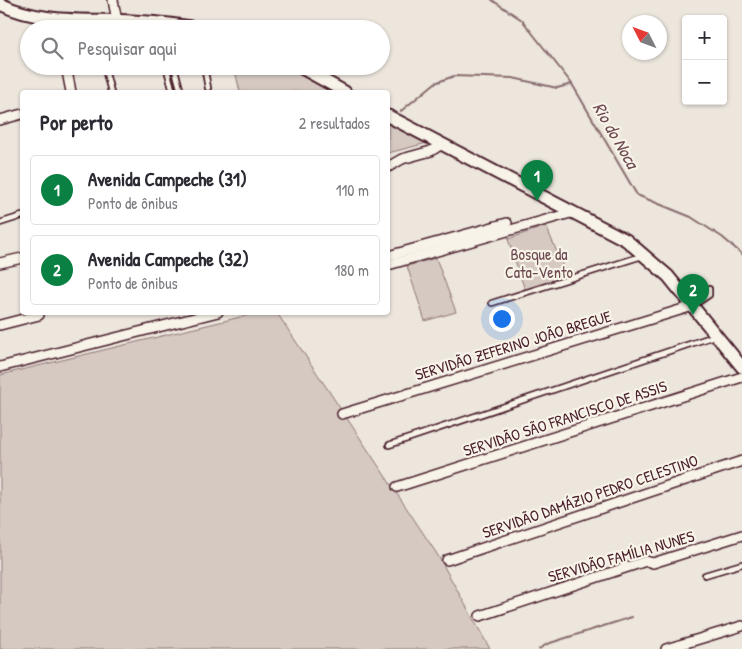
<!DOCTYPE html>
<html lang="pt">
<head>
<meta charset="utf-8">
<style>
	body { margin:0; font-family:"Patrick Hand",sans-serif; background:#f2f2f3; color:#2b2b33 }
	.controls { position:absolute; right:15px; top:15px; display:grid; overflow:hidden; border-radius:5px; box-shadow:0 1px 4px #0004 }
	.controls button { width:45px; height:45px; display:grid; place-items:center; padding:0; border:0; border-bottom:1px solid #e1e1e2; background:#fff; color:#2b2b33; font:25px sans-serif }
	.compass { position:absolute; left:622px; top:15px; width:45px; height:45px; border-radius:50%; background:#fff; box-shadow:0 1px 4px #0004; rotate:312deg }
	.you { position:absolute; left:501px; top:318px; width:18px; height:18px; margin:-12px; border:4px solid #fff; border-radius:50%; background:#1a73e8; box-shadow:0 0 0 8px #1a73e833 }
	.badge { display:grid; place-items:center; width:32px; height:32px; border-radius:50%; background:#0b8043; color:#fff; font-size:16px; font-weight:700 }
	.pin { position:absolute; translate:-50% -41px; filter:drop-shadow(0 1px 2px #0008) }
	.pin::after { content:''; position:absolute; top:26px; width:18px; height:15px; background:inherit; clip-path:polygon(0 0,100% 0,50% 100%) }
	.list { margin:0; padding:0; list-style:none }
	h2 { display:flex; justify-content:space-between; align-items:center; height:65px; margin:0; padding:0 20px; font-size:21px }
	h2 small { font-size:16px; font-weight:400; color:#7c7c81 }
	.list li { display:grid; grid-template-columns:32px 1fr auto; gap:15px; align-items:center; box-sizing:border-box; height:70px; margin:0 10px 10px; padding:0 10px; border:1px solid #e1e1e2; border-radius:5px }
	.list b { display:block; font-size:19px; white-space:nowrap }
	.list p { margin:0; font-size:16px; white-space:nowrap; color:#7c7c81 }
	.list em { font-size:16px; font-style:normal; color:#7c7c81 }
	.icon { flex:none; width:28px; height:28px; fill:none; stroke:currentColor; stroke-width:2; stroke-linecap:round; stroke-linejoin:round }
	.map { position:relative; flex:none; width:742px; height:649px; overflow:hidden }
	.search { position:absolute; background:#fff; box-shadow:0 1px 4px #0004; left:20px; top:20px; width:370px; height:55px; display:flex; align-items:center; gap:12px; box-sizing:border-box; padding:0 18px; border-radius:28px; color:#7c7c81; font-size:19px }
	.panel { position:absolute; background:#fff; box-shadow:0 1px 4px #0004; left:20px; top:90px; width:370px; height:225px; border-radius:5px }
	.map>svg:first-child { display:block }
	.green { fill:#d5c9c2; stroke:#907476 }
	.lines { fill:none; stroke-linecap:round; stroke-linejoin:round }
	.stream { stroke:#896c6f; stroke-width:2 }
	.lane-casing { stroke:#4a1f2b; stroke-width:8 }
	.street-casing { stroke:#4a1f2b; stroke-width:12 }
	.secondary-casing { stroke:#4a1f2b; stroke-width:15 }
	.lane { stroke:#f7f3e8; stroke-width:4.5 }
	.street { stroke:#f7f3e8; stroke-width:9 }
	.secondary { stroke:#f7f3e8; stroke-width:11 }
	.labels { text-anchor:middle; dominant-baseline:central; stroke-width:4.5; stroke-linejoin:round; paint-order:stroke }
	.park-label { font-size:16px; fill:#6d4a51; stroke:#f7f3e8 }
	.street-label { font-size:16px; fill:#4a1f2b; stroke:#f7f3e8 }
	.water-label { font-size:18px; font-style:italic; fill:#6f4c53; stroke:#f7f3e8 }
</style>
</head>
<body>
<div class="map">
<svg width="742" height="649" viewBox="0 0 742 649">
	<rect width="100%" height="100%" fill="#ece6dd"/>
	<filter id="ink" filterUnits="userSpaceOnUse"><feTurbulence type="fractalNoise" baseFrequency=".02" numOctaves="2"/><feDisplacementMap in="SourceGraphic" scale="10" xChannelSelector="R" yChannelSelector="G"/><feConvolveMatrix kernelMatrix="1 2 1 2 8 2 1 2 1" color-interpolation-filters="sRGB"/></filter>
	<g filter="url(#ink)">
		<!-- green -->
		<g class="green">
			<polygon points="234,66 288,66 335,92 240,92"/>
			<polygon points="388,121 427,143 388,153"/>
			<polygon points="546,226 567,276 525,290 508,239"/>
			<polygon points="436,258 456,312 425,321 407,266"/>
			<polygon points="257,313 277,313 437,554 490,649 0,649 0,375"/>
		</g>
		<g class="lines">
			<!-- stream -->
			<g class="stream">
				<polyline points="492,0 522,20 572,84 637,195 691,217 722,237 742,254"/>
				<polyline points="401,111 435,83 454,76 513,78 557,88 572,84"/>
				<polyline points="539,649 547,644 632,617"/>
			</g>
			<!-- lane casing -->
			<g class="lane-casing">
				<g id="lane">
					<polyline points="104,66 111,92"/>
					<polyline points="166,66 173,92"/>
					<polyline points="174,66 181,92"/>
					<polyline points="204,66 208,88"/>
					<polyline points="0,223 22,216"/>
					<polyline points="492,303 642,256"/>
					<polyline points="694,305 709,295 709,289"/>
					<polyline points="389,445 714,336"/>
					<polyline points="705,575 742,564"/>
				</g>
			</g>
			<!-- street casing -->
			<g class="street-casing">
				<g id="street">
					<polyline points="113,0 117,21"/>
					<polyline points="66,66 71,92"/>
					<polyline points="0,120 22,114"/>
					<polyline points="388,167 402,159 431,151 442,144"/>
					<polyline points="388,256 507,223"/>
					<polyline points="0,263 22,258"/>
					<polyline points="388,265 574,212"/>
					<polyline points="0,325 39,315"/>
					<polyline points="0,367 218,312"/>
					<polyline points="342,414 693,306"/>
					<polyline points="397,487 742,377"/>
					<polyline points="447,560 742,461"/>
					<polyline points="480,616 646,561 653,563 742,535"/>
					<polyline points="666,649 742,626"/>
				</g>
			</g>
			<!-- secondary casing -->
			<g class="secondary-casing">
				<g id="secondary">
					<path d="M0 4C41 24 88 19 132 21 155 22 178 24 200 29"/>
					<polyline points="298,66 345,92"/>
					<polyline points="388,116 626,240 668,276 742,367"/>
				</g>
			</g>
			<!-- lane -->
			<use href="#lane" class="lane"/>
			<!-- street -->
			<use href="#street" class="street"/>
			<!-- secondary -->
			<use href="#secondary" class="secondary"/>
		</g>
	</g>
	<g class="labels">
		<!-- park labels -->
		<g class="park-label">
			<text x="539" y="254">Bosque da<tspan x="539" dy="18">Cata-Vento</tspan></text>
		</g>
		<!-- street labels -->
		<g class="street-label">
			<text transform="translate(513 345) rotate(-17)">SERVIDÃO ZEFERINO JOÃO BREGUE</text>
			<text transform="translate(565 418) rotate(-18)">SERVIDÃO SÃO FRANCISCO DE ASSIS</text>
			<text transform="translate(590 496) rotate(-19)">SERVIDÃO DAMÁZIO PEDRO CELESTINO</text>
			<text transform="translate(621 556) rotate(-16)">SERVIDÃO FAMÍLIA NUNES</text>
		</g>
		<!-- water labels -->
		<g class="water-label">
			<text transform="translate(616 135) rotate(60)">Rio do Noca</text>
		</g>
	</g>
</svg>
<div class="controls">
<button>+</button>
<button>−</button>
</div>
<svg class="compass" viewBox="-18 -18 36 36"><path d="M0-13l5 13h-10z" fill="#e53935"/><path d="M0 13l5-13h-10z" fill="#7c7c81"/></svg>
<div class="you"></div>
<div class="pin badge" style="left:537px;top:201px">1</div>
<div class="pin badge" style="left:693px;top:315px">2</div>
<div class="search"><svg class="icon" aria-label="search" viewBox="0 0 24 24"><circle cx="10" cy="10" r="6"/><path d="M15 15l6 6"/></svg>Pesquisar aqui</div>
<section class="panel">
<h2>Por perto<small>2 resultados</small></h2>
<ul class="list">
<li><span class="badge">1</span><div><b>Avenida Campeche (31)</b><p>Ponto de ônibus</p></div><em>110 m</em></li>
<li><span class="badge">2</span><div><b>Avenida Campeche (32)</b><p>Ponto de ônibus</p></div><em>180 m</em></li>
</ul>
</section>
</div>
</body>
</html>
